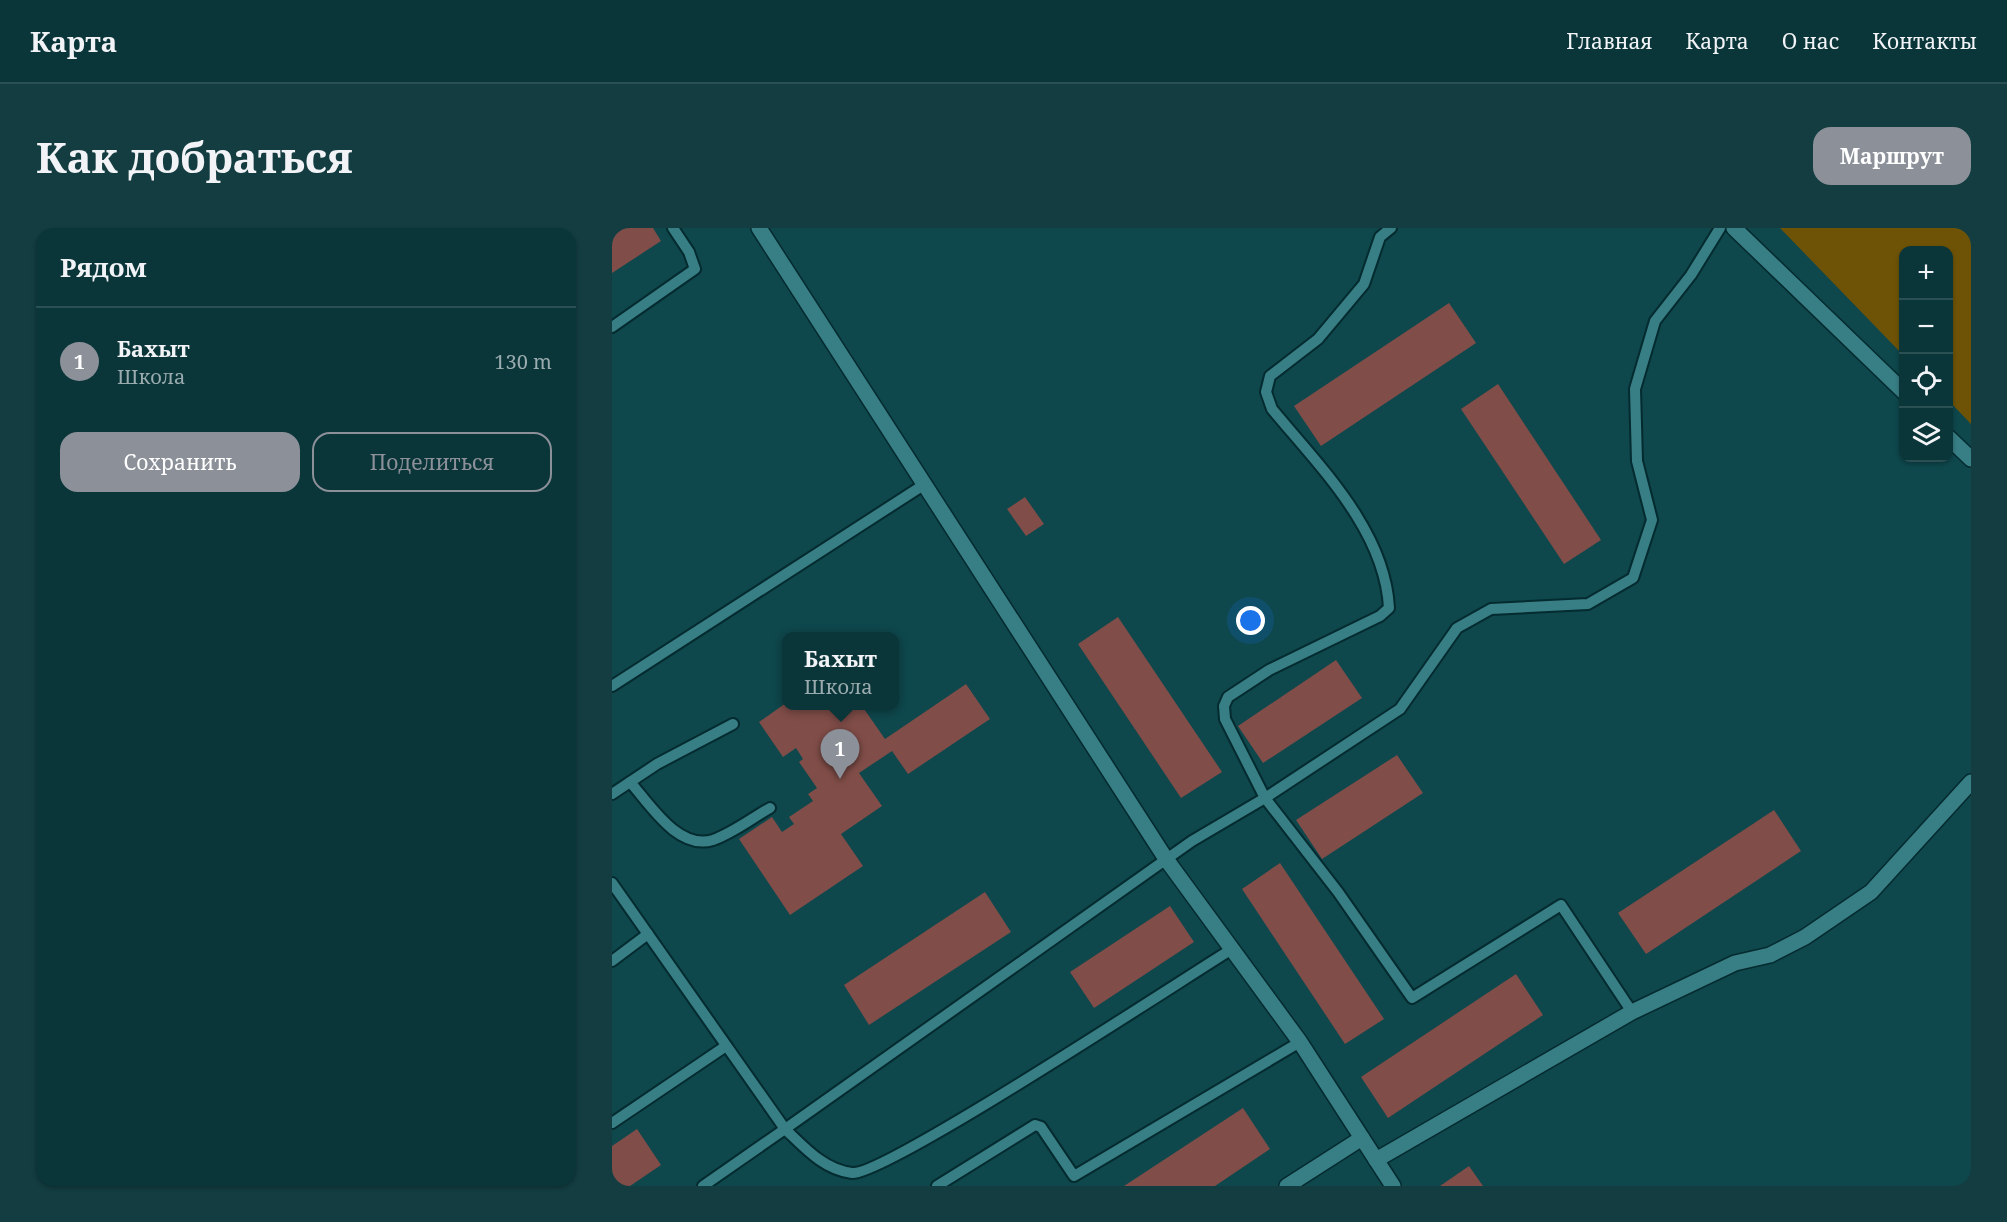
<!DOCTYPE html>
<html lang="ru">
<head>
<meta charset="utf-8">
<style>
	body { margin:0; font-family:"Noto Serif",serif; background:#133d41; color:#f1f3f6 }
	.controls { position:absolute; right:18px; top:18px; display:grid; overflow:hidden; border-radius:12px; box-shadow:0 2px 4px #0004 }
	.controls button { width:54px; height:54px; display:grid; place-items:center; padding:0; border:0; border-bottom:2px solid #2a5053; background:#0a3539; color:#f1f3f6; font:30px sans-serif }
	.you { position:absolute; left:639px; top:393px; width:21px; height:21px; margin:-15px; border:4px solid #fff; border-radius:50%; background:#1a73e8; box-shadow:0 0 0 9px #1a73e833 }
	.badge { display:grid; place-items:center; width:39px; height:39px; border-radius:50%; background:#8c9099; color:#fff; font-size:20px; font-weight:700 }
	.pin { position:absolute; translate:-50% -50px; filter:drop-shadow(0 2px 3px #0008) }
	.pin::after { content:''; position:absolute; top:32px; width:21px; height:18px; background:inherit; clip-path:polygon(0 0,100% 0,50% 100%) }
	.popup { position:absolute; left:170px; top:404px; width:117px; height:78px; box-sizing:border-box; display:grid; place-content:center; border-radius:12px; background:#0a3539; filter:drop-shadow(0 2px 4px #0005); font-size:20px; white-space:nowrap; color:#99abae }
	.popup b { font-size:22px; color:#f1f3f6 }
	.popup::after { content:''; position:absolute; left:50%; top:100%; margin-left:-12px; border:12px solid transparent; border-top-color:#0a3539 }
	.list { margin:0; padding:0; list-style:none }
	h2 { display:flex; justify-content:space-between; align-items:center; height:78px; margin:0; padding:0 24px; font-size:26px }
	h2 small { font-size:20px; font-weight:400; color:#99abae }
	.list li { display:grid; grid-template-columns:39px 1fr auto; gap:18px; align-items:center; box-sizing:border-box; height:108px; padding:0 24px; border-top:2px solid #2a5053 }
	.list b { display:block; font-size:22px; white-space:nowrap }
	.list p { margin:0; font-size:20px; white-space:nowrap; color:#99abae }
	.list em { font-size:20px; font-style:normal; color:#99abae }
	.actions { display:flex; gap:12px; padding:18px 24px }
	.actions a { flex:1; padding:14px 0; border:2px solid #8c9099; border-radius:18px; text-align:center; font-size:21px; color:#8c9099 }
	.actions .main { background:#8c9099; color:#fff }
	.icon { flex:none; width:33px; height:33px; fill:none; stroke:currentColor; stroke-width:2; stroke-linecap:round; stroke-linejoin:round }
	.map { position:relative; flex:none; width:1359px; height:958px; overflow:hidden; border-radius:18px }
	header { display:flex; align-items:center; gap:36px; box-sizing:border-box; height:84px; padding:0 30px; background:#0a3539; border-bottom:2px solid #2a5053 }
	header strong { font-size:28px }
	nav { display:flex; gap:33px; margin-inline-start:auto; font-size:21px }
	.intro { display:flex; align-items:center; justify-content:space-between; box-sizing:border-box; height:144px; padding:0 36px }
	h1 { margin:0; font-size:42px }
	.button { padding:15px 27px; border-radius:18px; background:#8c9099; color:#fff; font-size:21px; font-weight:700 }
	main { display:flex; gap:36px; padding:0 36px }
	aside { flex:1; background:#0a3539; border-radius:18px; box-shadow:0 2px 4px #0004 }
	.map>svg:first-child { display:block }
	.green { fill:#6e5307 }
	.building { fill:#804d48 }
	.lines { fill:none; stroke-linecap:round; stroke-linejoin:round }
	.service-casing { stroke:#042b2f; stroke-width:14 }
	.minor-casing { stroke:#042b2f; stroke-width:18 }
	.service { stroke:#387e85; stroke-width:10 }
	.minor { stroke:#387e85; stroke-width:15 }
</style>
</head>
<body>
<header>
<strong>Карта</strong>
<nav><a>Главная</a><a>Карта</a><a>О нас</a><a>Контакты</a></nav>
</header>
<div class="intro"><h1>Как добраться</h1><a class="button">Маршрут</a></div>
<main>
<aside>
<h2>Рядом<small></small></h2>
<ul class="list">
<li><span class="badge">1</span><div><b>Бахыт</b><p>Школа</p></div><em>130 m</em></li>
</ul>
<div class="actions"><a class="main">Сохранить</a><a>Поделиться</a></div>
</aside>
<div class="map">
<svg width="1359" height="958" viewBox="0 0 1359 958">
	<rect width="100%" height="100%" fill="#0e474c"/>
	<!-- green -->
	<polygon class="green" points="1168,0 1359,0 1359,196 1337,173 1336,22 1292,22 1291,127"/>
	<!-- building -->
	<g class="building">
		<polygon points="0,0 41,0 49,13 0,45"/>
		<polygon points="837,75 864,115 709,218 682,178"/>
		<polygon points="886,156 989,312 952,336 849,181"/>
		<polygon points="413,269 432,296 414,308 395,281"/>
		<polygon points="506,389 610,544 569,570 466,416"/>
		<polygon points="724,432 750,470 651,535 626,498"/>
		<polygon points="354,456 378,491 296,546 280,523 247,545 270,578 229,606 251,638 178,687 127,611 160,589 170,604 182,596 177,589 201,573 196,566 205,560 187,534 191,531 184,520 171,529 147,494 174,475 174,478 250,478 273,511"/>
		<polygon points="785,527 811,565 710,631 684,592"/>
		<polygon points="1162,582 1189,623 1034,726 1006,685"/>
		<polygon points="668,635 772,791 733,816 630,661"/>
		<polygon points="373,664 399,704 257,797 232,757"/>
		<polygon points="558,678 582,714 482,780 458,744"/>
		<polygon points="904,746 931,787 776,890 749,849"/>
		<polygon points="631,880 658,921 603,958 512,958"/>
		<polygon points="25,901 49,937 18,958 0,958 0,918"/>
		<polygon points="857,938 871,958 828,958"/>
	</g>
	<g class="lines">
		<!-- service casing -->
		<g class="service-casing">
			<g id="service">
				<path d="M779 0 768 9 752 56 706 111 658 148 654 164 660 181C707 238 773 302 777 380L768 388 657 442 616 469 612 478 613 491 653 570 726 664 800 770 949 677 1020 784"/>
				<polyline points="0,99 83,41 77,24 61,0"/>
				<polyline points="0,458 313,256"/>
				<path d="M18 554C37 575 66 623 101 612 121 605 140 590 158 580"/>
				<polyline points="0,566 45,536 121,496"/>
				<polyline points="0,655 173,901 91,958"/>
				<path d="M620 721C571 751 271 949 240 945 212 942 192 919 173 901L580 613 653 570 788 481 845 400 879 381 976 376 1021 350 1040 292 1025 233 1023 161 1043 93 1079 47 1108 0"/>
				<polyline points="0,733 36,706"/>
				<polyline points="0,895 114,818"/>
				<polyline points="325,958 423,897 429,899 462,948 688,814"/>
			</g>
		</g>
		<!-- minor casing -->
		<g class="minor-casing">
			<g id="minor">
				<polyline points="147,0 554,631 688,814 781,958"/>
				<polyline points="1122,0 1292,164"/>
				<polyline points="1336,209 1359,231"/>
				<polyline points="764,932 1020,784 1123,735 1158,727 1193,709 1259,664 1359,554"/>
				<polyline points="675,958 750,910"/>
			</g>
		</g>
		<!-- service -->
		<use href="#service" class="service"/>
		<!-- minor -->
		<use href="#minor" class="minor"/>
	</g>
</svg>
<div class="controls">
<button>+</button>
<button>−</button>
<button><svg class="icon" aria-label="locate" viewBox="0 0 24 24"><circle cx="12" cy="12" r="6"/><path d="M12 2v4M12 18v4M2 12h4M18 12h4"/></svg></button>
<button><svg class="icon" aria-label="layers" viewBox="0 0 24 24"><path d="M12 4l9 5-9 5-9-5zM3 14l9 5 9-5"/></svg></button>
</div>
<div class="you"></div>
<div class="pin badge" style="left:228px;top:551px">1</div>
<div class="popup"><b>Бахыт</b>Школа</div>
</div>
</main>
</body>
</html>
